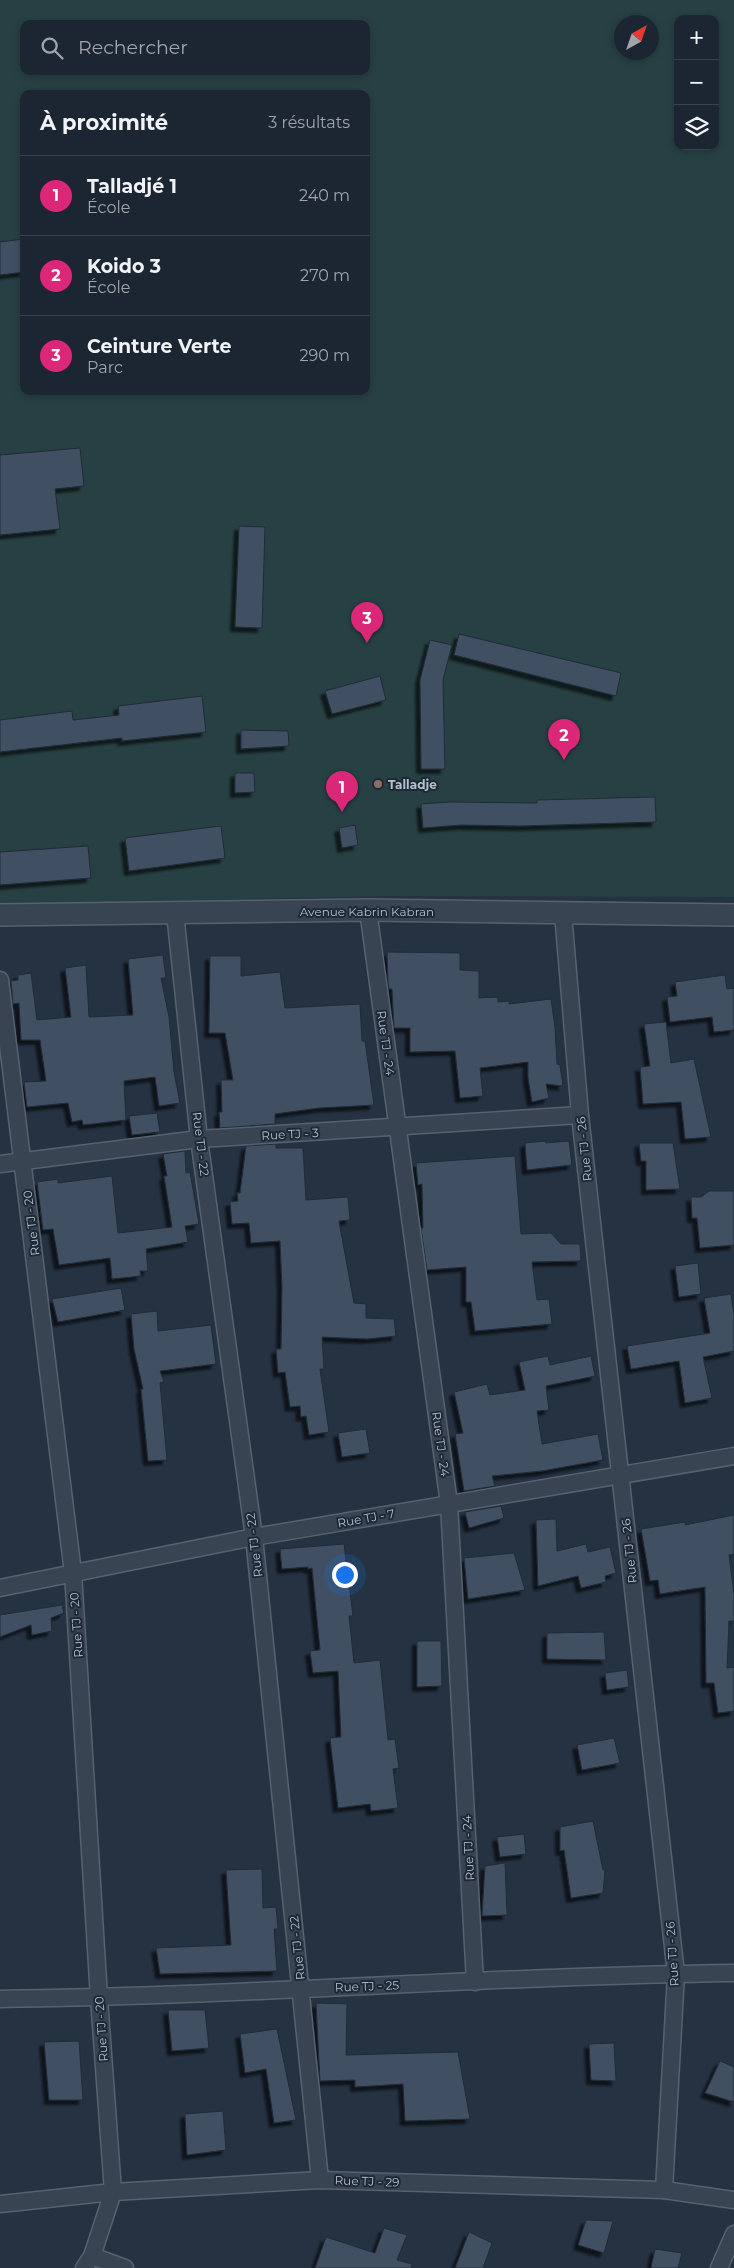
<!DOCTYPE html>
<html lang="fr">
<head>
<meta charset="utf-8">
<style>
	body { margin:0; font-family:Montserrat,sans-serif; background:#29323e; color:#f1f3f6 }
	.controls { position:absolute; right:15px; top:15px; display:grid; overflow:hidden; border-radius:10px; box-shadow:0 2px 8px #0003 }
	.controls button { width:45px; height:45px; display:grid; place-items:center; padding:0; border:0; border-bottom:1px solid #3a434d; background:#1c2632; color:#f1f3f6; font:25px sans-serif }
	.compass { position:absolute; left:614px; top:15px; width:45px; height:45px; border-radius:50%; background:#1c2632; box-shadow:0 2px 8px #0003; rotate:40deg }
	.you { position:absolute; left:344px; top:1574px; width:18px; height:18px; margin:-12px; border:4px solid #fff; border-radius:50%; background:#1a73e8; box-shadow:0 0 0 8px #1a73e833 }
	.badge { display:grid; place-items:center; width:32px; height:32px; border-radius:50%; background:#db2777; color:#fff; font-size:16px; font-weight:700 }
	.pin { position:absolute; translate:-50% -41px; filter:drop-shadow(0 1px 2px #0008) }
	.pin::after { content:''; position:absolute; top:26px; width:18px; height:15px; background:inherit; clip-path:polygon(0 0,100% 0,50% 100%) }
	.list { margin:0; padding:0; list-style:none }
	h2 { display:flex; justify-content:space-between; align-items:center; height:65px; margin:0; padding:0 20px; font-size:21px }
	h2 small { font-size:16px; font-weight:400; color:#a0a5ac }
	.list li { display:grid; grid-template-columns:32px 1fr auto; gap:15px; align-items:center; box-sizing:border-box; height:80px; padding:0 20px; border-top:1px solid #3a434d }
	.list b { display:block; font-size:19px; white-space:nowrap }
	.list p { margin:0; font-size:16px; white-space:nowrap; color:#a0a5ac }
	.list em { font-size:16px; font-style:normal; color:#a0a5ac }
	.icon { flex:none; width:28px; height:28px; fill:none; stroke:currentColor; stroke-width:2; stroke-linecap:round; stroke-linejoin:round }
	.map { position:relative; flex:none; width:734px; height:2268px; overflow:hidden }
	.search { position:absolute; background:#1c2632; box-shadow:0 2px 8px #0003; left:20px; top:20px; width:350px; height:55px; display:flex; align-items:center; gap:12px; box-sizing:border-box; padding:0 18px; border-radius:10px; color:#a0a5ac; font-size:19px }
	.panel { position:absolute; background:#1c2632; box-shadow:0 2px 8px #0003; left:20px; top:90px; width:350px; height:305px; border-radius:10px }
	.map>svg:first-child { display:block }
	.green { fill:#274043; fill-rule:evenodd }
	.building { fill:#415062; stroke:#202b39; filter:url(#shadow) }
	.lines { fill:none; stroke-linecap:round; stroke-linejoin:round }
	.minor-casing { stroke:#57626f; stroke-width:19 }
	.tertiary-casing { stroke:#57626f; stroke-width:24 }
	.minor { stroke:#394452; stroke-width:16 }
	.tertiary { stroke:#394452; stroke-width:21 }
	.education-dot { fill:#8d6e63; stroke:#1e2937; stroke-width:2 }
	.labels { text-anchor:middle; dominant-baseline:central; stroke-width:4; stroke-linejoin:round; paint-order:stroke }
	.poi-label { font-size:12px; font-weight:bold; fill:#b6bfcc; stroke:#1e2937; text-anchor:start }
	.street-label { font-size:12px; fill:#b6bfcc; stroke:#1e2937 }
</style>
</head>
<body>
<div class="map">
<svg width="734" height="2268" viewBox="0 0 734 2268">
	<defs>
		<filter id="shadow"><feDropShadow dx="-4.5" dy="4.5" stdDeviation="1" flood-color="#0009"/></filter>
	</defs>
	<rect width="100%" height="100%" fill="#253242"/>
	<!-- green -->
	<path class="green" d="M0 0H734V897L391 896 0 904ZM678 19H715V146H678ZM622 22H652V52H622ZM24 24H366V71H24ZM24 94H366V391H24Z"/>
	<!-- building -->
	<g class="building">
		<polygon points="24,239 24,272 0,275 0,242"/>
		<polygon points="80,448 84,486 55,489 60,529 0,535 0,455"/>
		<polygon points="239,526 265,527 262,628 235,627"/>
		<polygon points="459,634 621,673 616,696 454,655"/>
		<polygon points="430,640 452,645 443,680 445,769 421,769 420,680"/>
		<polygon points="380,676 386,700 332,714 325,691"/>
		<polygon points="202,696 206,732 122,741 122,738 0,752 0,720 72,711 73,720 119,715 118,706"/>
		<polygon points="241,730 288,731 289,746 241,749"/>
		<polygon points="235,773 254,773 255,792 235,793"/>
		<polygon points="655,797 656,822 519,826 461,825 423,828 421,804 450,802 537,803 537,800"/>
		<polygon points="355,825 358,845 342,848 339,828"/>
		<polygon points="221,826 225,858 129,871 125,838"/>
		<polygon points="88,846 91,878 0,885 0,852"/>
		<polygon points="387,952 460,953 460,970 479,971 479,998 498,997 498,1002 509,1001 509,1004 551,999 555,1027 557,1064 560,1065 563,1086 546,1084 549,1098 532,1102 528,1078 528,1062 480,1068 483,1096 460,1098 455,1051 410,1052 410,1028 394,1028 392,989 389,989 388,982"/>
		<polygon points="163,955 166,978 161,978 169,1017 174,1072 180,1103 159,1106 155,1077 124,1081 126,1120 83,1125 82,1120 72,1122 68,1103 27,1107 24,1082 46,1081 40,1040 21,1040 19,1003 13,1004 11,981 18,980 18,975 31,973 37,1020 71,1017 65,968 86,965 89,1017 133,1015 128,959"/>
		<polygon points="210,956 241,956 241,976 280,972 285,1008 360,1004 362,1041 365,1041 374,1105 319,1108 275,1114 275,1124 220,1128 219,1112 222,1112 221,1080 233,1080 225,1033 209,1033"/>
		<polygon points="725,975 727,989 734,988 734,1030 714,1032 712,1017 670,1022 667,997 677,996 675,982"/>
		<polygon points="666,1022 671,1063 694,1059 711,1137 685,1139 681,1102 643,1104 640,1067 650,1066 644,1024"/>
		<polygon points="157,1113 160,1132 132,1135 129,1116"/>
		<polygon points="545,1141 546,1143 569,1141 572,1165 527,1170 525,1143"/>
		<polygon points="639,1143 673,1143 680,1189 646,1190 646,1161 641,1161"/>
		<polygon points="276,1144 276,1148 303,1148 306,1200 348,1197 350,1220 339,1221 354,1303 366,1304 366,1318 394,1319 396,1336 367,1339 322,1337 324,1369 320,1369 329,1432 309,1435 306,1416 301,1417 300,1406 290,1407 285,1372 278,1373 276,1349 281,1349 282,1287 280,1241 251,1243 249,1223 232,1224 230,1202 238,1201 237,1193 240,1193 246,1146"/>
		<polygon points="185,1151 186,1173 190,1172 199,1224 185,1226 188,1242 146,1249 148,1271 140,1271 141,1276 112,1279 110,1258 59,1265 53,1229 43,1230 37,1182 58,1179 58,1183 112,1176 118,1233 172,1227 164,1176 167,1176 163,1154"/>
		<polygon points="515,1156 521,1234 551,1233 561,1244 580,1244 581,1261 532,1262 537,1300 549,1299 552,1324 475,1331 471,1302 466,1302 466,1267 427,1270 421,1228 423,1228 422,1184 418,1185 416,1163"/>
		<polygon points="709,1191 734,1191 734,1245 700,1248 697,1218 692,1218 691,1197 701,1197"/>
		<polygon points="698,1263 701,1294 679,1297 675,1266"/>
		<polygon points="121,1288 125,1310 58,1322 52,1299"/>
		<polygon points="731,1294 734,1315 734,1351 703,1357 712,1398 685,1403 679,1361 631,1369 627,1346 710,1333 704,1298"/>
		<polygon points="157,1311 158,1331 211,1325 216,1364 160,1371 164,1382 160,1383 167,1460 148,1461 141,1389 143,1389 134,1349 131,1314"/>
		<polygon points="548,1356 550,1365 591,1356 595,1376 546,1386 549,1410 537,1411 542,1444 598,1434 603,1460 542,1471 492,1476 495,1486 464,1491 455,1434 463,1433 454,1392 487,1384 490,1395 525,1390 519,1362"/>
		<polygon points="366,1429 370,1453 342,1457 338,1433"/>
		<polygon points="501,1506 504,1518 469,1528 465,1512"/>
		<polygon points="734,1515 734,1554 729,1555 734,1594 734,1621 729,1621 727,1668 734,1667 734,1711 718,1713 714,1683 706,1683 705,1587 660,1594 658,1580 650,1581 641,1529 685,1522 685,1525"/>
		<polygon points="556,1519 557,1551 586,1544 588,1552 610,1547 616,1573 605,1576 606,1582 581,1588 578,1576 538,1586 536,1520"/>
		<polygon points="344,1544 353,1616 349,1616 354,1663 380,1660 388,1740 395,1739 399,1768 393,1769 398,1808 371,1811 370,1804 338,1808 330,1738 341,1737 338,1671 313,1673 310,1651 320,1650 312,1568 308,1569 308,1567 282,1569 280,1549"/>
		<polygon points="514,1553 525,1590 468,1599 464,1558"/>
		<polygon points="62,1605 64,1613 51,1618 52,1631 32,1635 31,1625 0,1637 0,1615"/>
		<polygon points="604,1632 606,1660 547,1659 547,1633"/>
		<polygon points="417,1641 441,1641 442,1686 417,1687"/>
		<polygon points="627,1670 629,1687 607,1690 605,1673"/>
		<polygon points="614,1738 620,1763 582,1770 577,1745"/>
		<polygon points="593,1821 603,1870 605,1870 603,1893 571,1898 564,1850 560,1851 560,1827"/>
		<polygon points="524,1834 526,1854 500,1857 497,1837"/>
		<polygon points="505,1863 507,1915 482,1916 485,1866"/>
		<polygon points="262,1869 263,1908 276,1907 278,1929 274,1929 277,1971 160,1974 156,1948 231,1945 226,1870"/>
		<polygon points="316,2003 347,2004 346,2055 458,2052 470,2119 405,2121 403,2084 355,2087 355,2080 320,2081"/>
		<polygon points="168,2010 205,2010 209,2048 172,2051"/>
		<polygon points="277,2029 296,2120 274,2123 266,2069 245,2073 240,2034"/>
		<polygon points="79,2041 83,2100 49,2100 44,2042"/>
		<polygon points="614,2043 616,2081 591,2080 589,2044"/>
		<polygon points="720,2061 734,2067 734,2102 705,2093"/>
		<polygon points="223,2111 226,2150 187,2155 185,2114"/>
		<polygon points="586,2220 613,2221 604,2253 578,2245"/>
		<polygon points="384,2228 407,2235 397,2260 412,2264 411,2268 315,2268 326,2237 375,2253"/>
		<polygon points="469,2232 492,2243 483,2268 455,2268"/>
		<polygon points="655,2249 682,2253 678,2268 651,2268"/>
	</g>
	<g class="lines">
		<!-- minor casing -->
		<g class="minor-casing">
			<g id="minor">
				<polyline points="368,910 449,1504 475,1982"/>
				<polyline points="175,913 199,1139 254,1537 320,2180"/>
				<polyline points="563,913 580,1115 676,1974 664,2190"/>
				<polyline points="0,980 73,1573 99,1998 113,2192 92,2256 84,2268"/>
				<polyline points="0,1164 199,1139 580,1115"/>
				<polyline points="0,1588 254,1537 734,1456"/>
				<path d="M0 1999C245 1996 489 1976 734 1973"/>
				<polyline points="0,2204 113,2192 320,2180 664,2190 734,2200"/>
				<polyline points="92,2256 125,2268"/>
				<polyline points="719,2268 734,2234"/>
			</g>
		</g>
		<!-- tertiary casing -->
		<g class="tertiary-casing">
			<polyline id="tertiary" points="0,915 368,910 734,915"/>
		</g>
		<!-- minor -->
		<use href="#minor" class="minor"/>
		<!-- tertiary -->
		<use href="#tertiary" class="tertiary"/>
	</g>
	<!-- markers -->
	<circle class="education-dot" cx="378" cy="784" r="5"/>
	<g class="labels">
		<!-- poi labels -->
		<g class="poi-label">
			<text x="388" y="784">Talladje</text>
		</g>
		<!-- street labels -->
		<g class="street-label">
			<text x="367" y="911">Avenue Kabrin Kabran</text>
			<text transform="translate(386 1043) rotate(82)">Rue TJ - 24</text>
			<text transform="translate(290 1134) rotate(-3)">Rue TJ - 3</text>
			<text transform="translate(201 1144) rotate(83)">Rue TJ - 22</text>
			<text transform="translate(584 1149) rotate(-96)">Rue TJ - 26</text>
			<text transform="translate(31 1223) rotate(-97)">Rue TJ - 20</text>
			<text transform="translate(441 1444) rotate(82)">Rue TJ - 24</text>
			<text transform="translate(366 1518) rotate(-10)">Rue TJ - 7</text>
			<text transform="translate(254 1545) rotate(-97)">Rue TJ - 22</text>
			<text transform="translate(629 1551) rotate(-96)">Rue TJ - 26</text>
			<text transform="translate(76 1625) rotate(-94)">Rue TJ - 20</text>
			<text transform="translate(468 1848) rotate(-93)">Rue TJ - 24</text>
			<text transform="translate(297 1948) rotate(-96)">Rue TJ - 22</text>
			<text transform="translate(672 1954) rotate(-94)">Rue TJ - 26</text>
			<text transform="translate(367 1986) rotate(-2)">Rue TJ - 25</text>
			<text transform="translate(101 2029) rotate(-94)">Rue TJ - 20</text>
			<text transform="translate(367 2181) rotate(2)">Rue TJ - 29</text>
		</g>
	</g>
</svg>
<div class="controls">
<button>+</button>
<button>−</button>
<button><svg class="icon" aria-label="layers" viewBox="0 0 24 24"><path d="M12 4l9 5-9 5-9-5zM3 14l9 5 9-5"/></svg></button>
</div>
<svg class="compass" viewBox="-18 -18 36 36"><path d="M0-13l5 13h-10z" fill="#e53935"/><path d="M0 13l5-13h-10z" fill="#a0a5ac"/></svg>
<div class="you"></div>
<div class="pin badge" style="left:342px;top:812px">1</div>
<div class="pin badge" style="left:564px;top:760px">2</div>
<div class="pin badge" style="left:367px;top:643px">3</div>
<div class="search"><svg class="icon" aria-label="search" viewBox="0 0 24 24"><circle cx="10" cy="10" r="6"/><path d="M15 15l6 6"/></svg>Rechercher</div>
<section class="panel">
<h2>À proximité<small>3 résultats</small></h2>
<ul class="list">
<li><span class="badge">1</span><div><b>Talladjé 1</b><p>École</p></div><em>240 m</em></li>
<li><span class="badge">2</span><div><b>Koido 3</b><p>École</p></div><em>270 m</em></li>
<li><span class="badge">3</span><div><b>Ceinture Verte</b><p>Parc</p></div><em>290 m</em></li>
</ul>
</section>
</div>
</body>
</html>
